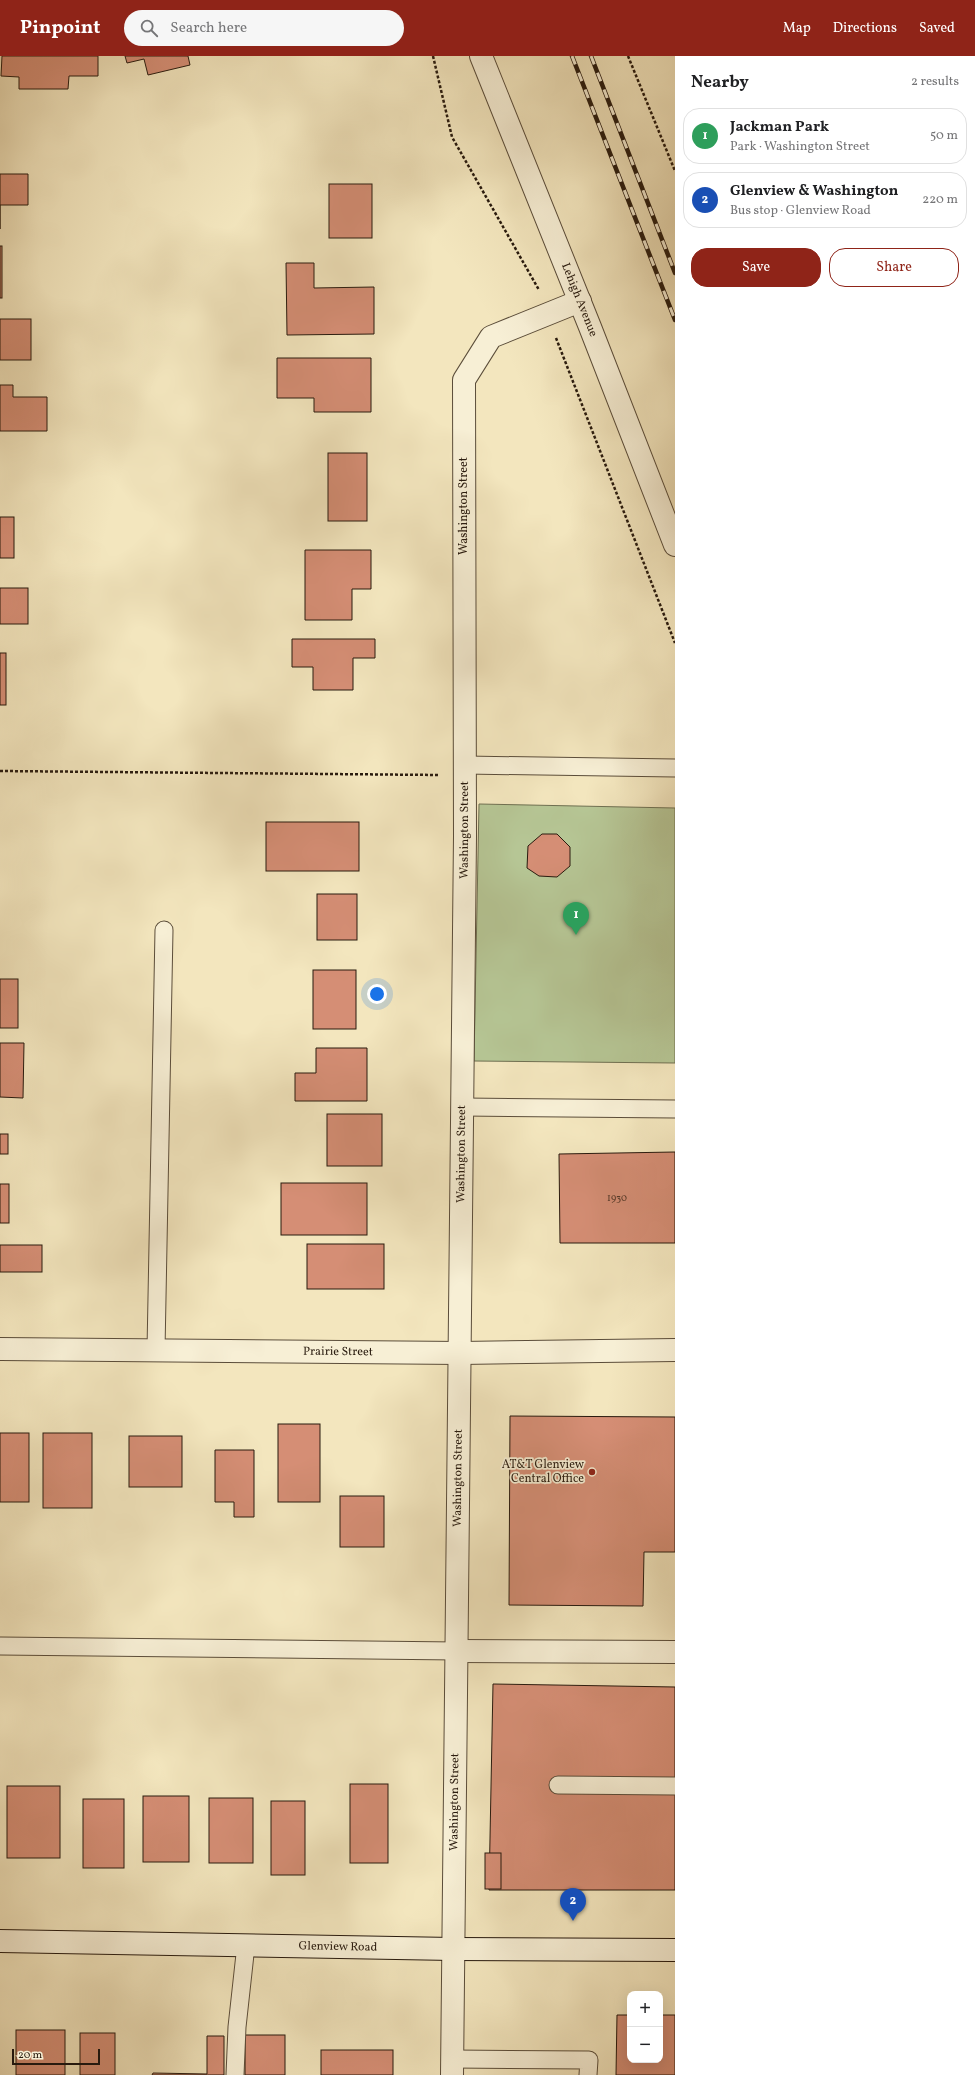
<!DOCTYPE html>
<html lang="en">
<head>
<meta charset="utf-8">
<style>
	body { margin:0; font-family:Vollkorn,serif; background:#f6f6f6; color:#202124 }
	.controls { position:absolute; right:12px; bottom:12px; display:grid; overflow:hidden; border-radius:8px; box-shadow:0 4px 16px #0002 }
	.controls button { width:36px; height:36px; display:grid; place-items:center; padding:0; border:0; border-bottom:1px solid #e0e0e0; background:#fff; color:#202124; font:20px sans-serif }
	.scale { position:absolute; left:12px; bottom:10px; width:88px; box-sizing:border-box; padding-left:4px; border:2px solid #281a0e; border-top:0; font-size:11px; line-height:14px; white-space:nowrap; color:#281a0e; -webkit-text-stroke:3px #f7efd5; paint-order:stroke }
	.you { position:absolute; left:377px; top:938px; width:14px; height:14px; margin:-10px; border:3px solid #fff; border-radius:50%; background:#1a73e8; box-shadow:0 0 0 6px #1a73e833 }
	.badge { display:grid; place-items:center; width:26px; height:26px; border-radius:50%; background:#8f2418; color:#fff; font-size:13px; font-weight:700 }
	.pin { position:absolute; translate:-50% -33px; filter:drop-shadow(0 1px 2px #0008) }
	.pin::after { content:''; position:absolute; top:21px; width:14px; height:12px; background:inherit; clip-path:polygon(0 0,100% 0,50% 100%) }
	.list { margin:0; padding:0; list-style:none }
	h2 { display:flex; justify-content:space-between; align-items:center; height:52px; margin:0; padding:0 16px; font-size:17px }
	h2 small { font-size:13px; font-weight:400; color:#757577 }
	.list li { display:grid; grid-template-columns:26px 1fr auto; gap:12px; align-items:center; box-sizing:border-box; height:56px; margin:0 8px 8px; padding:0 8px; border:1px solid #e0e0e0; border-radius:16px }
	.list b { display:block; font-size:15px; white-space:nowrap }
	.list p { margin:0; font-size:13px; white-space:nowrap; color:#757577 }
	.list em { font-size:13px; font-style:normal; color:#757577 }
	.actions { display:flex; gap:8px; padding:12px 16px }
	.actions a { flex:1; padding:9px 0; border:1px solid #8f2418; border-radius:16px; text-align:center; font-size:14px; color:#8f2418 }
	.actions .main { background:#8f2418; color:#fff }
	.icon { flex:none; width:22px; height:22px; fill:none; stroke:currentColor; stroke-width:2; stroke-linecap:round; stroke-linejoin:round }
	.map { position:relative; flex:none; width:675px; height:2019px; overflow:hidden }
	header { display:flex; align-items:center; gap:24px; box-sizing:border-box; height:56px; padding:0 20px; background:#8f2418; color:#fff }
	header strong { font-size:19px }
	nav { display:flex; gap:22px; margin-inline-start:auto; font-size:14px }
	.search { width:280px; height:36px; background:#f6f6f6; display:flex; align-items:center; gap:10px; box-sizing:border-box; padding:0 14px; border-radius:22px; color:#757577; font-size:15px }
	main { display:flex }
	aside { flex:1; background:#fff }
	.map>svg:first-child { display:block }
	.green { fill:#b6c695; stroke:#6f7052 }
	.building { fill:#d58e75; stroke:#281a0e }
	.lines { fill:none; stroke-linecap:round; stroke-linejoin:round }
	.service-casing { stroke:#5b4d3a; stroke-width:19 }
	.minor-casing { stroke:#5b4d3a; stroke-width:24 }
	.tertiary-casing { stroke:#5b4d3a; stroke-width:24 }
	.secondary-casing { stroke:#281a0e; stroke-width:24 }
	.path { stroke:#281a0e; stroke-width:2.5; stroke-dasharray:3 2; stroke-linecap:butt }
	.service { stroke:#f7efd5; stroke-width:17 }
	.minor { stroke:#f7efd5; stroke-width:22 }
	.tertiary { stroke:#f7efd5; stroke-width:22 }
	.secondary { stroke:#f7efd5; stroke-width:22 }
	.rail-casing { stroke:#281a0e; stroke-width:4.5 }
	.rail { stroke:#f7efd5; stroke-width:3; stroke-dasharray:9; stroke-linecap:butt }
	.poi-dot { fill:#8f2418; stroke:#f7efd5; stroke-width:1.5 }
	.labels { text-anchor:middle; dominant-baseline:central; stroke-width:3.5; stroke-linejoin:round; paint-order:stroke }
	.number-label { font-size:10px; fill:#533728 }
	.street-label { font-size:12px; fill:#281a0e; stroke:#f7efd5 }
	.poi-label { font-size:12px; fill:#281a0e; stroke:#f7efd5; text-anchor:end }
</style>
</head>
<body>
<header>
<strong>Pinpoint</strong>
<div class="search"><svg class="icon" aria-label="search" viewBox="0 0 24 24"><circle cx="10" cy="10" r="6"/><path d="M15 15l6 6"/></svg>Search here</div>
<nav><a>Map</a><a>Directions</a><a>Saved</a></nav>
</header>
<main>
<div class="map">
<svg width="675" height="2019" viewBox="0 0 675 2019">
	<rect width="100%" height="100%" fill="#f3e6be"/>
	<filter id="stains"><feTurbulence type="fractalNoise" baseFrequency=".005" numOctaves="4"/><feColorMatrix values="0 0 0 0 .2 0 0 0 0 .09 0 0 0 0 .02 0 0 0 .5 -.17"/></filter>
	<radialGradient id="worn" r=".72"><stop offset=".6" stop-color="#630" stop-opacity="0"/><stop offset="1" stop-color="#630" stop-opacity=".3"/></radialGradient>
	<!-- green -->
	<polygon class="green" points="479,748 675,752 675,1007 474,1005"/>
	<!-- building -->
	<g class="building">
		<polygon points="2,0 98,0 98,20 69,20 68,33 19,33 19,21 1,20"/>
		<polygon points="125,0 188,0 190,9 148,19 144,3 127,7"/>
		<polygon points="0,118 28,118 28,149 0,149 0,173"/>
		<rect x="329" y="128" width="43" height="54"/>
		<rect x="0" y="190" width="2" height="52"/>
		<polygon points="286,207 314,207 314,232 374,231 374,278 287,279"/>
		<rect x="0" y="263" width="31" height="41"/>
		<polygon points="277,302 371,302 371,356 314,356 314,342 277,342"/>
		<polygon points="0,329 13,329 13,341 47,341 47,375 0,375"/>
		<rect x="328" y="397" width="39" height="68"/>
		<rect x="0" y="461" width="14" height="41"/>
		<polygon points="305,494 371,494 371,533 352,533 352,564 305,564"/>
		<rect x="0" y="532" width="28" height="36"/>
		<polygon points="292,583 375,583 375,602 353,602 353,634 313,634 313,611 292,611"/>
		<rect x="0" y="597" width="6" height="52"/>
		<rect x="266" y="766" width="93" height="49"/>
		<polygon points="542,778 557,778 570,791 570,810 557,821 539,820 527,812 528,790"/>
		<rect x="317" y="838" width="40" height="46"/>
		<rect x="313" y="914" width="43" height="59"/>
		<rect x="0" y="923" width="18" height="49"/>
		<polygon points="0,987 24,987 23,1042 0,1041"/>
		<polygon points="316,992 367,992 367,1045 295,1045 295,1017 316,1017"/>
		<rect x="327" y="1058" width="55" height="52"/>
		<rect x="0" y="1078" width="8" height="20"/>
		<polygon points="675,1096 675,1187 560,1187 559,1098"/>
		<rect x="281" y="1127" width="86" height="52"/>
		<rect x="0" y="1128" width="9" height="39"/>
		<rect x="307" y="1188" width="77" height="45"/>
		<rect x="0" y="1189" width="42" height="27"/>
		<polygon points="510,1360 675,1361 675,1496 644,1496 643,1550 509,1549"/>
		<rect x="278" y="1368" width="42" height="78"/>
		<rect x="0" y="1377" width="29" height="69"/>
		<rect x="43" y="1377" width="49" height="75"/>
		<rect x="129" y="1380" width="53" height="51"/>
		<polygon points="215,1394 254,1394 254,1461 234,1461 234,1446 215,1446"/>
		<rect x="340" y="1440" width="44" height="51"/>
		<polygon points="493,1628 675,1631 675,1834 489,1834"/>
		<rect x="350" y="1728" width="38" height="79"/>
		<rect x="7" y="1730" width="53" height="72"/>
		<rect x="143" y="1740" width="46" height="66"/>
		<rect x="209" y="1742" width="44" height="65"/>
		<rect x="83" y="1743" width="41" height="69"/>
		<rect x="271" y="1745" width="34" height="74"/>
		<rect x="485" y="1797" width="16" height="36"/>
		<polygon points="617,1959 630,1959 630,2004 660,2004 660,1959 675,1959 675,2019 616,2019"/>
		<rect x="16" y="1974" width="49" height="45"/>
		<rect x="80" y="1977" width="35" height="42"/>
		<rect x="245" y="1979" width="40" height="40"/>
		<polygon points="207,1980 224,1980 224,2019 152,2019 153,2017 207,2018"/>
		<rect x="321" y="1994" width="72" height="25"/>
	</g>
	<g class="lines">
		<!-- service casing -->
		<g class="service-casing">
			<g id="service">
				<polyline points="465,709 675,712"/>
				<polyline points="463,1051 675,1053"/>
				<polyline points="156,1294 164,874"/>
				<polyline points="0,1590 457,1595"/>
				<polyline points="558,1729 675,1730"/>
				<polyline points="453,2003 589,2004 588,2019"/>
				<polyline points="235,2019 237,1971 246,1889"/>
			</g>
		</g>
		<!-- minor casing -->
		<g class="minor-casing">
			<g id="minor">
				<path id="s1" d="M0 1293 461 1297 675 1294"/>
				<polyline points="457,1595 675,1596"/>
				<path id="s2" d="M452 2019 465 780 464 324 491 281 580 245"/>
			</g>
		</g>
		<!-- tertiary casing -->
		<g class="tertiary-casing">
			<g id="tertiary">
				<path id="s3" d="M481 0 590 271 675 489"/>
			</g>
		</g>
		<!-- secondary casing -->
		<g class="secondary-casing">
			<g id="secondary">
				<path id="s4" d="M0 1885 453 1893 675 1894"/>
			</g>
		</g>
		<!-- path -->
		<g class="path">
			<polyline points="433,0 452,81 539,234"/>
			<polyline points="628,0 675,115"/>
			<polyline points="556,282 675,587"/>
			<polyline points="0,715 439,719"/>
		</g>
		<!-- service -->
		<use href="#service" class="service"/>
		<!-- minor -->
		<use href="#minor" class="minor"/>
		<!-- tertiary -->
		<use href="#tertiary" class="tertiary"/>
		<!-- secondary -->
		<use href="#secondary" class="secondary"/>
		<!-- rail casing -->
		<g class="rail-casing">
			<g id="rail">
				<polyline points="572,0 675,264"/>
				<polyline points="591,0 675,217"/>
			</g>
		</g>
		<!-- rail -->
		<use href="#rail" class="rail"/>
	</g>
	<!-- markers -->
	<circle class="poi-dot" cx="592" cy="1416" r="4"/>
	<g class="labels">
		<!-- number labels -->
		<g class="number-label">
			<text x="617" y="1142">1930</text>
		</g>
		<!-- street labels -->
		<g class="street-label">
			<text stroke="none"><textPath href="#s3" startOffset="263">Lehigh Avenue</textPath></text>
			<text transform="translate(464 450) rotate(-90)">Washington Street</text>
			<text stroke="none"><textPath href="#s2" startOffset="1245">Washington Street</textPath></text>
			<text stroke="none"><textPath href="#s2" startOffset="921">Washington Street</textPath></text>
			<text stroke="none"><textPath href="#s1" startOffset="338">Prairie Street</textPath></text>
			<text stroke="none"><textPath href="#s2" startOffset="597">Washington Street</textPath></text>
			<text stroke="none"><textPath href="#s2" startOffset="273">Washington Street</textPath></text>
			<text stroke="none"><textPath href="#s4" startOffset="338">Glenview Road</textPath></text>
		</g>
		<!-- poi labels -->
		<g class="poi-label">
			<text x="584" y="1409">AT&amp;T Glenview<tspan x="584" dy="14">Central Office</tspan></text>
		</g>
	</g>
	<rect width="100%" height="100%" filter="url(#stains)"/>
	<rect width="100%" height="100%" fill="url(#worn)"/>
</svg>
<div class="controls">
<button>+</button>
<button>−</button>
</div>
<div class="scale">20 m</div>
<div class="you"></div>
<div class="pin badge" style="left:576px;top:879px;background:#2e9e5b">1</div>
<div class="pin badge" style="left:573px;top:1865px;background:#1a4fb4">2</div>
</div>
<aside>
<h2>Nearby<small>2 results</small></h2>
<ul class="list">
<li><span class="badge" style="background:#2e9e5b">1</span><div><b>Jackman Park</b><p>Park · Washington Street</p></div><em>50 m</em></li>
<li><span class="badge" style="background:#1a4fb4">2</span><div><b>Glenview &amp; Washington</b><p>Bus stop · Glenview Road</p></div><em>220 m</em></li>
</ul>
<div class="actions"><a class="main">Save</a><a>Share</a></div>
</aside>
</main>
</body>
</html>
